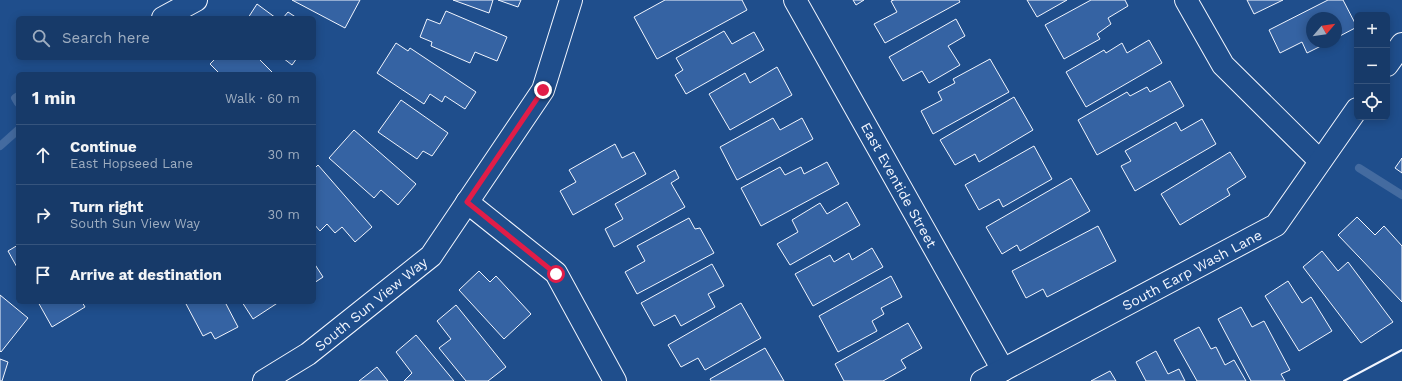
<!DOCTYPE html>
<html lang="en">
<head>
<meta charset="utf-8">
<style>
	body { margin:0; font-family:"Work Sans",sans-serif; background:#244571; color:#f1f3f6 }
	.controls { position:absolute; right:12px; top:12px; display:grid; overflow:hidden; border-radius:6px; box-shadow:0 2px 10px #0003 }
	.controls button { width:36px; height:36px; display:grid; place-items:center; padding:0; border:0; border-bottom:1px solid #36547d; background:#173a69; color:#f1f3f6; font:20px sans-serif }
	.compass { position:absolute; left:1306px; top:12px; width:36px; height:36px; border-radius:50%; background:#173a69; box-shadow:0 2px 10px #0003; rotate:61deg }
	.stop { position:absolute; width:12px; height:12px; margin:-9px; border:3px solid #e11d48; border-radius:50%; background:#fff }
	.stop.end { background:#e11d48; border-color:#fff; box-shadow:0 1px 4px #0008 }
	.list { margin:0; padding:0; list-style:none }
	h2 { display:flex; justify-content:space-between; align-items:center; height:52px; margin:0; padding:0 16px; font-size:17px }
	h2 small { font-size:13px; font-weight:400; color:#9eadc0 }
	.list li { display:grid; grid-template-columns:26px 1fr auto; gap:12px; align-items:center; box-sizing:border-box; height:60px; padding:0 16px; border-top:1px solid #36547d }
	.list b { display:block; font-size:15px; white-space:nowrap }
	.list p { margin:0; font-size:13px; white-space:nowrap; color:#9eadc0 }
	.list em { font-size:13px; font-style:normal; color:#9eadc0 }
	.icon { flex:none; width:22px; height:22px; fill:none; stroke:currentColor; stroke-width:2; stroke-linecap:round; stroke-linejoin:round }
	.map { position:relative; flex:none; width:1402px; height:381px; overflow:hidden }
	.search { position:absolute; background:#173a69; box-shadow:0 2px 10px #0003; left:16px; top:16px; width:300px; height:44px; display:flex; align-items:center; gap:10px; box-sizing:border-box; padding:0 14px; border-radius:6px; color:#9eadc0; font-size:15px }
	.panel { position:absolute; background:#173a69; box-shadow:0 2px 10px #0003; left:16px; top:72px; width:300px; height:232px; border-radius:6px }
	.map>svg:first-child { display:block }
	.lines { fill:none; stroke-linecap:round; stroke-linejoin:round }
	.stream { stroke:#446ba0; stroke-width:8 }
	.building { fill:#3563a3; stroke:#f2f6ff }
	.minor-casing { stroke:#f2f6ff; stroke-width:24 }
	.minor { stroke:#1f4e8c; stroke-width:22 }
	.wall { stroke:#f2f6ff; stroke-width:2 }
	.route { stroke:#e11d48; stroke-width:5 }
	.labels { text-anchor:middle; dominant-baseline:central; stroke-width:3; stroke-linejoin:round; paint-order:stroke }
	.street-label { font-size:14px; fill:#f2f6ff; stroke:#1f4e8c }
</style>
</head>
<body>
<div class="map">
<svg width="1402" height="381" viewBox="0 0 1402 381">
	<rect width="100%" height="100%" fill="#1f4e8c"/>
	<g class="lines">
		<!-- stream -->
		<g class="stream">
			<polyline points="18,96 15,98 18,103"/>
			<polyline points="0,146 18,130"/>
			<polyline points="1359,168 1402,195"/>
		</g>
	</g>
	<!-- building -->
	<g class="building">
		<polygon points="292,0 360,0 345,28"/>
		<polygon points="453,0 493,0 489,13"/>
		<polygon points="498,0 521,0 518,7"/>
		<polygon points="665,0 742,0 747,10 657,59 634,17"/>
		<polygon points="853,0 864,0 856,5"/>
		<polygon points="894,0 959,0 960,2 885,43 874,24 897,12 891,1"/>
		<polygon points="1027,0 1067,0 1037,17"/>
		<polygon points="1091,0 1125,0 1128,6 1108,18 1111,24 1097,34 1100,39 1064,59 1045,25"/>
		<polygon points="1247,0 1283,0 1254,14"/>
		<polygon points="1328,0 1343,0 1357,27 1336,38 1336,18 1312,18 1312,42 1329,42 1307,53 1302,42 1280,53 1269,30"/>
		<polygon points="257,4 276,18 248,18"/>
		<polygon points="446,11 507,37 497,61 475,52 470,63 431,46 432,42 420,37 427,19 440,24"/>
		<polygon points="288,12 297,18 283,18"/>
		<polygon points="956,19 965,36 948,46 960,65 929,83 922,71 903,81 889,57"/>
		<polygon points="724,31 732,44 754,32 764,50 686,94 675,75 683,70 676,58"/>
		<polygon points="1149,40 1162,63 1086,107 1066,72 1104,50 1106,53 1122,43 1127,53"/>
		<polygon points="396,43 408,51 410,48 476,92 465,109 445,96 442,102 430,94 424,104 377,73"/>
		<polygon points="216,58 258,58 274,74 220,74 210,64"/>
		<polygon points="283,58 297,58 292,65"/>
		<polygon points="990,59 1009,92 933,134 921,111 942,100 938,92 955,83 953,79"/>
		<polygon points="777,67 792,95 730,130 709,94 745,73 750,83"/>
		<polygon points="1170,81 1184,106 1097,155 1078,120 1127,92 1130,96 1147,87 1150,92"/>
		<polygon points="1014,97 1033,130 979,162 975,154 955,165 940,140"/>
		<polygon points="401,100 448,133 432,156 423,151 417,159 378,132"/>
		<polygon points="773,118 780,130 802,118 813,139 737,180 720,147"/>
		<polygon points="1202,119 1216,144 1135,191 1121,166 1131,161 1125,151 1176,122 1181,131"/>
		<polygon points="354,130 416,184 398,205 381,190 374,198 329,158"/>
		<polygon points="615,144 622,158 634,152 646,174 573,215 560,191 576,182 569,170"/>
		<polygon points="1034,146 1052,179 1003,207 999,199 979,210 965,185"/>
		<polygon points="1230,152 1246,177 1227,189 1230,195 1180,225 1161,194"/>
		<polygon points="1402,158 1402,173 1395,168"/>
		<polygon points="827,162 839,184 761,226 741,188 780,167 785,175 801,167 804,174"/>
		<polygon points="318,165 372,227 355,242 342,227 335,233 327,224 320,231 314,224 314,169"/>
		<polygon points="675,170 679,178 671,183 685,207 614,247 605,229 623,219 615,204"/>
		<polygon points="1071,178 1090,211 1020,251 1017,245 1002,254 986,227"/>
		<polygon points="847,202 860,225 790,265 777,244 798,232 792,220 820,203 827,214"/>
		<polygon points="1357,217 1375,235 1384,226 1402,246 1402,302 1338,235"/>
		<polygon points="689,218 695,229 700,228 714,253 637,294 625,272 645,261 637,246"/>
		<polygon points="1098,226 1116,261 1047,297 1043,289 1026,298 1012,271"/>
		<polygon points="18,245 18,269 8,251"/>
		<polygon points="872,248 883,267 813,306 795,274 830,255 834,262 849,253 852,260"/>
		<polygon points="1322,251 1338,271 1348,262 1393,322 1361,343 1303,267"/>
		<polygon points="314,263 323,277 314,283"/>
		<polygon points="712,264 724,286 708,294 715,307 681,326 675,315 654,326 641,303"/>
		<polygon points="479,271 490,282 496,276 531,314 504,339 459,290"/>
		<polygon points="891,276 902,297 881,308 884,314 872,321 877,331 838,352 819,316"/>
		<polygon points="1288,281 1302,303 1311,297 1332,331 1299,351 1265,296"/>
		<polygon points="0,295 28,318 1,352 0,351"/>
		<polygon points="38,302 82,302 85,307 52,327"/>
		<polygon points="185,302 225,302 238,327 215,339 211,332 203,336"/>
		<polygon points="242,302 279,302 253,319"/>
		<polygon points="741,303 761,338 705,370 698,358 681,367 668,345"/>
		<polygon points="456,305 506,367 488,381 466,381 439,348 451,339 437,321"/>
		<polygon points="1241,307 1252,327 1264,321 1290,370 1281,374 1285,381 1251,381 1218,319"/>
		<polygon points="908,323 922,348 901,360 906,368 883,381 844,381 835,364"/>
		<polygon points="1199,327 1211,349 1216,347 1225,365 1234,360 1246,381 1197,381 1174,340"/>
		<polygon points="416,335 454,381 404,381 412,373 396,352"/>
		<polygon points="765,348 784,381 711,381 710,379"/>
		<polygon points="1156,351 1168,374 1179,369 1185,381 1146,381 1136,362"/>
		<polygon points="0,359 8,362 2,381 0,381"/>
		<polygon points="377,367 388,381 359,381"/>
		<polygon points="1110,371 1116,381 1091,381"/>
	</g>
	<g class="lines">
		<!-- minor casing -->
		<g class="minor-casing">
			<g id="minor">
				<polyline points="795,0 1003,370"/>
				<polyline points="1186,0 1223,65 1320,161"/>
				<polyline points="163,18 196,0"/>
				<polyline points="1387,65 1402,44"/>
				<polyline points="467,202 556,273 615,381"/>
				<polyline points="264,381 308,354 431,256 543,90 571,0"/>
				<polyline points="982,381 1276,225 1357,109"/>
			</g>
		</g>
		<!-- minor -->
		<use href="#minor" class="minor"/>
		<!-- wall -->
		<polyline class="wall" points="1344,381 1402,350"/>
	</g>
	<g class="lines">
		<!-- route -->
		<polyline class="route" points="543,90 467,202 556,274"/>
	</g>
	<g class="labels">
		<!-- street labels -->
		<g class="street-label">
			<text transform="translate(899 185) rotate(61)">East Eventide Street</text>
			<text transform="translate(1192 270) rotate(-28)">South Earp Wash Lane</text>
			<text transform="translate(371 304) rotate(-39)">South Sun View Way</text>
		</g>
	</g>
</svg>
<div class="controls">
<button>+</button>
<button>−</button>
<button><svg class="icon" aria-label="locate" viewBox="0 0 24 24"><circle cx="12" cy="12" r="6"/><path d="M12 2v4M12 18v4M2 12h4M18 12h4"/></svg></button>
</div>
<svg class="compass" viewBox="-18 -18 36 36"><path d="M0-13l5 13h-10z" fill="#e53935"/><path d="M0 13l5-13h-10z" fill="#9eadc0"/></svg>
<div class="stop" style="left:556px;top:274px"></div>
<div class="stop end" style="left:543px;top:90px"></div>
<div class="search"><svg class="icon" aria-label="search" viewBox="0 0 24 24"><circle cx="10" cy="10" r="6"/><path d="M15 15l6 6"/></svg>Search here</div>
<section class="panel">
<h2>1 min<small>Walk · 60 m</small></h2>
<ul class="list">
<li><svg class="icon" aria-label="ahead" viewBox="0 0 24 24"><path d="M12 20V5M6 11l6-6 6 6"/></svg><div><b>Continue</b><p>East Hopseed Lane</p></div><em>30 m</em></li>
<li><svg class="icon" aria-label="right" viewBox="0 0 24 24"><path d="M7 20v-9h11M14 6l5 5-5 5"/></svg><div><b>Turn right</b><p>South Sun View Way</p></div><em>30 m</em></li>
<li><svg class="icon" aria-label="arrive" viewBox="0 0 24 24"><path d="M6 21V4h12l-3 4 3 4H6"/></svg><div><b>Arrive at destination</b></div></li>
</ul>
</section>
</div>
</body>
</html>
